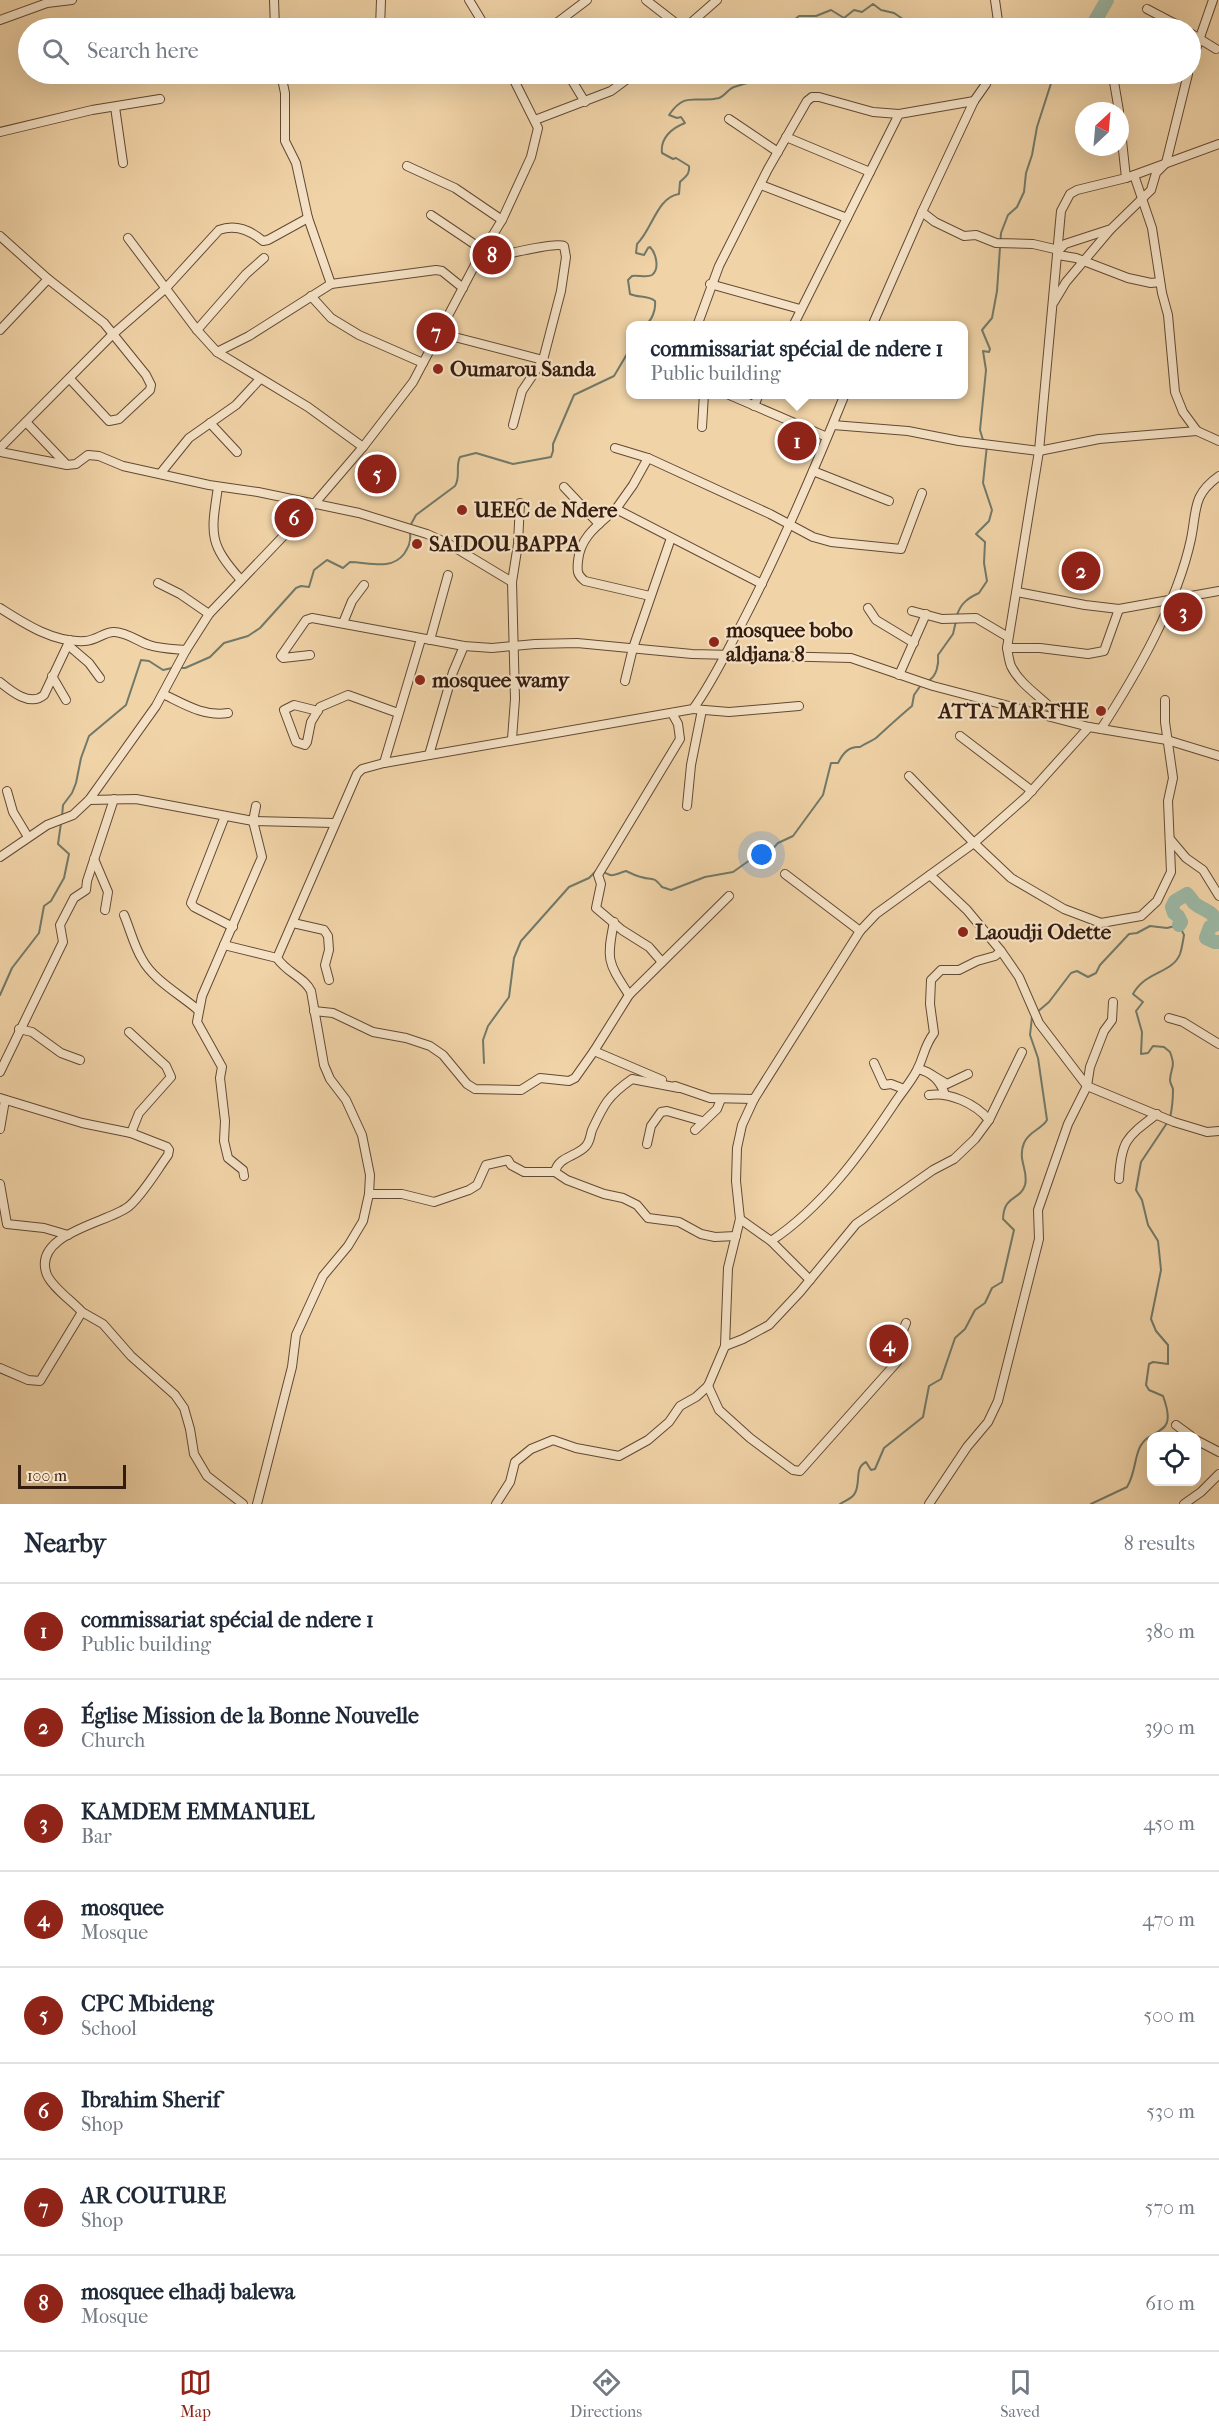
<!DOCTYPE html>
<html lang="en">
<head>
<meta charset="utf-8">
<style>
	body { margin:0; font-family:"IM FELL French Canon",serif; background:#f6f6f7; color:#1f2937 }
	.controls { position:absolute; right:18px; bottom:18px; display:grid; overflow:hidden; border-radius:12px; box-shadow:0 6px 24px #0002 }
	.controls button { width:54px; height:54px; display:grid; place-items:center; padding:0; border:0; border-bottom:2px solid #e0e1e3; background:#fff; color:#1f2937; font:30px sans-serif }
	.compass { position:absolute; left:1075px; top:102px; width:54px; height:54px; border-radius:50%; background:#fff; box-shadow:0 6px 24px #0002; rotate:26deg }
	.scale { position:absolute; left:18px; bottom:15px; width:108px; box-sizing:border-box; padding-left:6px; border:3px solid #331b0e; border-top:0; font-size:16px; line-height:21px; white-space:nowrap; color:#331b0e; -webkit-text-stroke:4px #f5e2c6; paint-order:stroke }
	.you { position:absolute; left:762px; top:855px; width:21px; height:21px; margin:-15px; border:4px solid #fff; border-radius:50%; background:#1a73e8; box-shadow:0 0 0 9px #1a73e833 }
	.badge { display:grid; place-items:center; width:39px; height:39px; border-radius:50%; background:#8f2418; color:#fff; font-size:20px; font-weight:700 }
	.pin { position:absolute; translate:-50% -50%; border:3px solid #fff; box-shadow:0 2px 6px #0006 }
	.popup { position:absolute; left:626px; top:321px; width:342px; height:78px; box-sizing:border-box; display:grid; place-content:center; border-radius:12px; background:#fff; filter:drop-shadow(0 2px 4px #0005); font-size:20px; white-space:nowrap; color:#747a83 }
	.popup b { font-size:22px; color:#1f2937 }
	.popup::after { content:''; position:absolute; left:50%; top:100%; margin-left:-12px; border:12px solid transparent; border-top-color:#fff }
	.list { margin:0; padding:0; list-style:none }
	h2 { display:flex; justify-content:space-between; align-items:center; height:78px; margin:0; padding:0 24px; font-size:26px }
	h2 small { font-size:20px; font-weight:400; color:#747a83 }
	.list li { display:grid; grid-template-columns:39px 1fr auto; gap:18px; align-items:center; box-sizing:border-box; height:96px; padding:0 24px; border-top:2px solid #e0e1e3 }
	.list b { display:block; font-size:22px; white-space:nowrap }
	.list p { margin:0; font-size:20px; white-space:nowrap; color:#747a83 }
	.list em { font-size:20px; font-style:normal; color:#747a83 }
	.icon { flex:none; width:33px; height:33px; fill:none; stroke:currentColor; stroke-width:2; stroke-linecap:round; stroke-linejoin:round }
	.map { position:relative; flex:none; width:1219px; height:1504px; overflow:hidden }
	.search { position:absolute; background:#fff; box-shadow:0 6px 24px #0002; left:18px; right:18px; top:18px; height:66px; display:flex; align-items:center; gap:15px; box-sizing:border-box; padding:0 21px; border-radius:33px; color:#747a83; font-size:22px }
	.sheet { height:846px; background:#fff }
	nav { display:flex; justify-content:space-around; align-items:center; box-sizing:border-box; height:84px; border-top:2px solid #e0e1e3; background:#fff; font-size:16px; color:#747a83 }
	nav a { display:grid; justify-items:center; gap:3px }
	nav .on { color:#8f2418 }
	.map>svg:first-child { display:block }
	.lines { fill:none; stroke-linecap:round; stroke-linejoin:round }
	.stream { stroke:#717969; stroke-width:2 }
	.river { stroke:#9bb8a5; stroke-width:14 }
	.minor-casing { stroke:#624934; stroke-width:10 }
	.minor { stroke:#f5e2c6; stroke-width:8 }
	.poi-dot { fill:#8f2418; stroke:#f5e2c6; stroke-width:2 }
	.labels { text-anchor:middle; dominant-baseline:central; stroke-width:4.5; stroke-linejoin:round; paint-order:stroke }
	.poi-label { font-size:21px; font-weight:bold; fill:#331b0e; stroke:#f5e2c6; text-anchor:start }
</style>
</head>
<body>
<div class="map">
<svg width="1219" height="1504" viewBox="0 0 1219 1504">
	<rect width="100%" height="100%" fill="#f0d3a7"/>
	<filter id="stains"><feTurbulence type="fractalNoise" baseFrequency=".00333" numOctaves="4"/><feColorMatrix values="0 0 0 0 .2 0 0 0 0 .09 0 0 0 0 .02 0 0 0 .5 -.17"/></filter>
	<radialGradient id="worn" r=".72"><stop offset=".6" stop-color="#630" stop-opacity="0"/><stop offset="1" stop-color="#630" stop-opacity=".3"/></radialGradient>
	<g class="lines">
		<!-- stream -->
		<g class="stream">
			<polyline points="797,28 798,24 794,20 799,16 816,16 831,10 844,18 854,10 862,12 873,4 881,10 894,13 916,28"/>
			<path d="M644 326C652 321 656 310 655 301 648 295 638 298 630 294L628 280 632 276C638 275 647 278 652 275 660 269 656 253 650 247L648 248 644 255 636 253 637 244C652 230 657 197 679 194L680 182C685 177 690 175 689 166L676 158 673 159 662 153C660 138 672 128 685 123L681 117 677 118 669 115C686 90 696 104 719 98 725 96 728 89 734 87 740 85 746 83 752 82L754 79 748 74"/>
			<polyline points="983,440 980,430 986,370 983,351 989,352 990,349 982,330 992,318 997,291 1001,233 1008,215 1017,207 1024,192 1026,173 1032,155 1037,127 1054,74"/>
			<path d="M410 526 416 515 455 486C461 476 455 467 460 457L476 453 513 464 551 457 553 451V444L574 395 614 376 630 349"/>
			<path d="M957 615C961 603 968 598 979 593L987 581 984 563 985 542 976 534 989 521 992 510 983 483 987 445"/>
			<path d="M178 668H185L210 657 224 643 248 636 260 628 296 588 301 586 309 587 314 570 327 560 343 568 350 562C368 562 391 571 404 554 409 546 411 542 410 532"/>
			<path d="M928 681C937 676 939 664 938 655L953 634 956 621"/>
			<polyline points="62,817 63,805 72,793 76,783 81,758 89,736 126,705 141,660 149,661 163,670 172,668"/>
			<polyline points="0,995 12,968 39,933 44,906 51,901 64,878 69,854 58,844 61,823"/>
			<path d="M1036 1013 1049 1002 1071 973 1077 971 1088 977 1096 973 1100 965 1129 934 1137 933 1150 926 1167 928 1179 925 1184 935C1183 941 1182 948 1180 954 1172 974 1145 971 1133 994L1143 1002 1136 1011 1142 1032 1141 1054 1148 1053 1153 1046 1164 1047 1170 1052C1176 1068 1171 1066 1170 1080 1170 1083 1172 1086 1173 1089 1173 1098 1172 1109 1170 1118"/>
			<path d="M484 1063 483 1040 488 1026 509 997 514 958 521 941 569 887 589 878 598 869C614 878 610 876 626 871 631 873 636 876 641 877 654 881 652 875 662 887L671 890 705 877 733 872 750 860 759 859 768 854 778 843 793 836 823 795 831 763H838C843 753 849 746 860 747 866 743 872 741 876 738 888 727 900 716 912 706L914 695 921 685"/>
			<path d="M840 1504C846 1500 852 1499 855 1493 861 1482 854 1468 866 1462L871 1470 875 1469 884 1448 923 1417 929 1386 941 1379 955 1338 965 1329 975 1310 985 1303 992 1288 1002 1282 1014 1230 1003 1219C1004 1194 1020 1201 1025 1185 1029 1171 1017 1160 1024 1143 1028 1132 1042 1129 1047 1120L1038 1058 1030 1035 1032 1017"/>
			<path d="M1091 1504 1127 1487C1134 1476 1134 1464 1138 1452 1147 1423 1180 1442 1163 1396L1149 1390 1146 1385 1149 1364 1153 1362 1168 1364V1345L1156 1331 1151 1319 1161 1270 1158 1241 1148 1225 1142 1200 1136 1190 1141 1162 1167 1123"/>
		</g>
		<!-- river -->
		<g class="river">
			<polyline points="1091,28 1107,0"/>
			<path d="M1179 925 1181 922 1178 916 1174 913 1172 907 1175 901 1187 894C1190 897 1192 900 1194 903 1203 911 1214 910 1217 924L1210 927 1206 938 1215 942H1219"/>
		</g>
		<!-- minor casing -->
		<g class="minor-casing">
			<g id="minor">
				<polyline points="274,0 275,28"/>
				<polyline points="469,0 486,28"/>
				<polyline points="646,0 682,28"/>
				<polyline points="995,0 999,28"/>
				<polyline points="1147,9 1183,28"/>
				<polyline points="0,20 47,3 72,0"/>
				<polyline points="380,28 381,0"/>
				<polyline points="550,28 587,0"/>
				<polyline points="685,28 717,0"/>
				<polyline points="1190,33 1216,49"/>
				<polyline points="1190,66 1213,0"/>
				<polyline points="385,74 391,79 456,74"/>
				<polyline points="568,74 585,102"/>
				<polyline points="1113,76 1119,111"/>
				<polyline points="115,107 123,163"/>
				<polyline points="729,119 778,152"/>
				<polyline points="535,120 611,91 634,74"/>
				<polyline points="1120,122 1126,178"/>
				<polyline points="0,132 92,110 160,99"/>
				<polyline points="786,137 870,172"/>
				<polyline points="407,166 455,188 502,220"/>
				<polyline points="1134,175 1152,228 1162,293 1168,315 1175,392 1183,412 1197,431 1219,441"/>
				<polyline points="761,185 847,218"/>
				<polyline points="922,212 935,222 964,236 976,235 996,243 1033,244 1059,250 1065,244 1111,229 1151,190 1156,173 1166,163 1188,74"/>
				<polyline points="431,215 483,250"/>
				<polyline points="0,236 48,279 104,323 146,375 151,385 150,390 119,419 109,421 70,379"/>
				<polyline points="128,238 197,330 217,352 308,407 363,447"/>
				<polyline points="1058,255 1076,258 1128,278 1151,283 1160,282"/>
				<path d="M477 261C492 258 555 241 564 246L566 257 561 291 543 360 522 391 513 425"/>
				<polyline points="331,284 436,270 442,271 463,288"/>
				<polyline points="710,284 800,309"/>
				<polyline points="311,296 331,318 359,335 423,363"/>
				<polyline points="1054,302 1066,282 1110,230"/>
				<polyline points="697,326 719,266 768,169 807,101 812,97 819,97 873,112 899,114"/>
				<polyline points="793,326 899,114 974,101"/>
				<polyline points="872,326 922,212 974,101 986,84 990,74"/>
				<polyline points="0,330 48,279"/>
				<polyline points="197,330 246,274 264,258"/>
				<polyline points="439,333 543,360"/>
				<polyline points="217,352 249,336 331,284 308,218 296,163 285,141 285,93 281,74"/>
				<polyline points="727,394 827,437"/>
				<polyline points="754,406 759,394"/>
				<polyline points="26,422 66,464"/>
				<polyline points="210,423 237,452"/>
				<polyline points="833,425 908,431 959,441 1039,451 1099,439 1197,431"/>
				<polyline points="702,427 704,394"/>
				<path d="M0 448 112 335 166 288 219 230C235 224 250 230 263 241L268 240 308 218"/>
				<polyline points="615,448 648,458 770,514 813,537 831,542 901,549 922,493"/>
				<polyline points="0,452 67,465 76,464 88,455 99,456 123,466 209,485 258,492 359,513 427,534 449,544 512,582"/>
				<polyline points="813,471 889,501"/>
				<polyline points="160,474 189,438 236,405 260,379"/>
				<path d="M218 487C211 534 208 543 241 580"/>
				<polyline points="564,487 599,524"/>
				<polyline points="616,509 633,485 648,458"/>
				<polyline points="158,583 180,594 209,614"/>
				<polyline points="1017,592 1085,605 1119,609 1219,591"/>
				<path d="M650 596 585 581C577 575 577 571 578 561 580 537 598 525 616 509L762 584"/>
				<path d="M0 608C25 624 54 643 85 641 98 640 105 631 115 632 128 633 137 641 149 645 161 649 174 649 186 650"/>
				<polyline points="868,608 876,620 914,643"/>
				<polyline points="912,611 942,619 976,618 1008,637"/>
				<polyline points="343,623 352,601 364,585"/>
				<polyline points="430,640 448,575"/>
				<polyline points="68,645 89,663 100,678"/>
				<polyline points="1007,648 1040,648 1088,654 1104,651 1119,609"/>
				<polyline points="310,655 283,658 281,656 306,620 312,618 464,646 492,648 535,644 577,643 692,654 851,658 933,686 1089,727 1167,740 1219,756"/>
				<polyline points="899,675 926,614"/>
				<polyline points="52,676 66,700"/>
				<polyline points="625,681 633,648 671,538"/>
				<path d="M0 682C11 691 30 707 44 695L70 640"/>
				<path d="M163 694C184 704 204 717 228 713"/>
				<polyline points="693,709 729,712 799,706"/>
				<polyline points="318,711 294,705 284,710 296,742 305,745 307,742 311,722 320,707 348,695 398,713"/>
				<path d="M1061 719C1047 700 1021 687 1011 666 1009 661 1008 653 1007 648L1039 451 1061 211 1070 194 1077 190 1126 178 1219 144"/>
				<polyline points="1089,727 1026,797 974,843 1011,878 1064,909 1101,923 1141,916 1157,901 1171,872 1168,801 1173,778 1165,722 1165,700"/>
				<path d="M1101 729C1137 673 1177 604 1191 539 1197 510 1192 495 1219 476"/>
				<polyline points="960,736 1032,791"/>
				<polyline points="512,739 515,699 512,582 518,544 520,503"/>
				<polyline points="429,755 453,672 464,646"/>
				<polyline points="384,763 421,639"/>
				<polyline points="7,791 13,812 28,837"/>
				<polyline points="89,800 136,799 253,821 334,823"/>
				<polyline points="687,806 691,765 702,710"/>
				<polyline points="225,816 191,903 194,907 233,927"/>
				<polyline points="1170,839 1186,858 1203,870 1219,896"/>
				<polyline points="0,857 47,825 73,815 89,800 156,706 186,650 209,614 315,503 363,447 413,382 477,261 502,220 531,157 538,128 511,74"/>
				<polyline points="94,859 108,892 105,910"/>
				<polyline points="785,874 860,931"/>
				<polyline points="930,875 967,910 1001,951 1019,977 1039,1023 1087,1086 1174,1122 1207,1132 1219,1131"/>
				<path d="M124 915C130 929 134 946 142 959 153 980 181 995 198 1010"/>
				<path d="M614 922C606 961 608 962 629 995"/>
				<polyline points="293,923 324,930 328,936 329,950 325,965 329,980"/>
				<polyline points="224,945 277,958"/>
				<polyline points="662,962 649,947 622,930 596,908 601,884 598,875 680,739 678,724 672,713"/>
				<polyline points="314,1011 333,1013 373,1032 406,1038 430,1046 443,1055 467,1084 475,1089 521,1090 540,1078 569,1081 575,1078 594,1051 629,995 729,896"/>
				<polyline points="1169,1018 1183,1022 1219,1044"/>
				<polyline points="19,1029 32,1032 61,1053 80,1060"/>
				<polyline points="129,1032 166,1066 171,1077 139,1113 131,1133"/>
				<polyline points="594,1051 662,1080"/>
				<polyline points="874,1063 884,1085 891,1084 904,1089"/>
				<path d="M918 1069C932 1072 941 1082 945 1095"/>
				<polyline points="0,1072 63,942 60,925 74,898 86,890 87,881 114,799"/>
				<polyline points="932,1075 947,1084 968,1074"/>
				<polyline points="675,1086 710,1098 754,1099"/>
				<path d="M929 1095C949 1092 975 1103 989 1120"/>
				<path d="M0 1098 82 1123 131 1133 167 1147 169 1150 168 1155C157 1170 142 1196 128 1207 107 1223 31 1234 47 1275 53 1288 72 1301 82 1312L40 1381 28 1380 0 1368"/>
				<polyline points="0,1129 5,1100"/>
				<polyline points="695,1130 717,1109 721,1099"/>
				<polyline points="647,1144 651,1126 661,1112 667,1111 702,1121"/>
				<path d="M555 1172C558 1157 575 1157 585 1147 590 1143 590 1136 592 1130 604 1104 608 1096 632 1079L679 1088"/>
				<polyline points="244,1176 243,1170 228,1158 224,1141 225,1121 220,1078 222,1067 197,1022 202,996 262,857 253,821 256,806"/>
				<path d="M1119 1179C1121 1140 1127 1137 1157 1114"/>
				<polyline points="0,1184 7,1224 44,1228 68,1235"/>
				<polyline points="369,1194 402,1194 434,1202 469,1190 477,1185 486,1165 508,1160 511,1165 524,1172 555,1172 567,1180 604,1194 623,1198 637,1205 648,1218 679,1222 701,1234 715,1237 736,1236"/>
				<path d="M740 1219 771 1241C822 1207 860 1155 894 1104 901 1093 911 1082 917 1070 925 1055 923 1048 934 1033L930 1004 931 980 941 970H959L977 961 995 956 1001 951"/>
				<polyline points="771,1241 810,1280"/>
				<polyline points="82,1312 103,1324 131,1356 175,1395 184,1408 190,1429 194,1454 207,1476 243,1504"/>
				<polyline points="725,1346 743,1339 769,1325 800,1292 856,1224 933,1170 954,1159 975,1139 989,1120 1022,1052"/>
				<polyline points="708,1386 725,1346 728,1268 740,1219 736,1181 737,1148 742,1125 754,1099 860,931 876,914 974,843 909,776"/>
				<polyline points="708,1386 719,1410 750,1438 793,1470 800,1471 897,1362 900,1357 897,1348 898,1343 906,1323"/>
				<polyline points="1176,1425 1191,1436"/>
				<polyline points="1196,1440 1219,1452"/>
				<path d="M257 1504 292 1367 296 1335 323 1276 348 1246 363 1221 369 1194 370 1175 362 1135 346 1100 330 1079 324 1065 311 991C304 977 287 973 277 958L357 774 362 769 384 763 693 709C712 683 726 653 741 625 780 550 813 473 845 394"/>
				<polyline points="496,1504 510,1482 515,1462 531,1449 553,1440 576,1448 619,1456 648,1440 669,1422 680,1406 696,1397 708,1386"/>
				<polyline points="929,1504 967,1447 988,1422 998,1401 1039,1239 1038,1210 1068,1124 1087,1086 1090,1067 1104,1031 1112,1020 1113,1002"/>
				<polyline points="1184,1504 1201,1492 1219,1474"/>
			</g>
		</g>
		<!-- minor -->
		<use href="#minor" class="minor"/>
	</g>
	<!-- markers -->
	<g class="poi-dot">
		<circle cx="438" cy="369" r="6"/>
		<circle cx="462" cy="510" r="6"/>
		<circle cx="417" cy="544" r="6"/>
		<circle cx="714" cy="642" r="6"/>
		<circle cx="420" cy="680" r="6"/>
		<circle cx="1101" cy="711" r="6"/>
		<circle cx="963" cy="932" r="6"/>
	</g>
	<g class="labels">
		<!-- poi labels -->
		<g class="poi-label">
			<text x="450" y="369">Oumarou Sanda</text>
			<text x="474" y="510">UEEC de Ndere</text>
			<text x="429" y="544">SAIDOU BAPPA</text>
			<text x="726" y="630">mosquee bobo<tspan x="726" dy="24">aldjana 8</tspan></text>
			<text x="432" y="680">mosquee wamy</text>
			<text x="1089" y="711" text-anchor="end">ATTA MARTHE</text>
			<text x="975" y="932">Laoudji Odette</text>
		</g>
	</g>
	<rect width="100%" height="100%" filter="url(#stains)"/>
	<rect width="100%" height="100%" fill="url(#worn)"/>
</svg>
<div class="controls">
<button><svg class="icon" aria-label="locate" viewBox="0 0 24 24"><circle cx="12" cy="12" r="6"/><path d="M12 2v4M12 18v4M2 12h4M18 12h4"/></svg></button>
</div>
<svg class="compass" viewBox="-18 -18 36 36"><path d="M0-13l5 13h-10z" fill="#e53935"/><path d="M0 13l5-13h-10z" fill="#747a83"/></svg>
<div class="scale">100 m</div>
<div class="you"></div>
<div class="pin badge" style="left:797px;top:441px">1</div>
<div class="popup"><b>commissariat spécial de ndere 1</b>Public building</div>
<div class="pin badge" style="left:1081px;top:571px">2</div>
<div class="pin badge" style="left:1183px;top:612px">3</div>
<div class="pin badge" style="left:889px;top:1344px">4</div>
<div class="pin badge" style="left:377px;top:474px">5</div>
<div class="pin badge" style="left:294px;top:518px">6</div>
<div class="pin badge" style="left:436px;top:332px">7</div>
<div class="pin badge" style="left:492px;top:255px">8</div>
<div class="search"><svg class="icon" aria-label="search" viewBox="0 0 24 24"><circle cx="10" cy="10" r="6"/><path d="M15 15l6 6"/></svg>Search here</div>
</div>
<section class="sheet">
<h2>Nearby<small>8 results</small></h2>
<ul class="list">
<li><span class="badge">1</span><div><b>commissariat spécial de ndere 1</b><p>Public building</p></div><em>380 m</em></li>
<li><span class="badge">2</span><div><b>Église Mission de la Bonne Nouvelle</b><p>Church</p></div><em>390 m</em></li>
<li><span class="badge">3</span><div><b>KAMDEM EMMANUEL</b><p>Bar</p></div><em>450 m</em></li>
<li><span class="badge">4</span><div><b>mosquee</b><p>Mosque</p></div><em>470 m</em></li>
<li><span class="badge">5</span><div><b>CPC Mbideng</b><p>School</p></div><em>500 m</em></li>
<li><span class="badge">6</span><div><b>Ibrahim Sherif</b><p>Shop</p></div><em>530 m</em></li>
<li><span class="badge">7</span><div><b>AR COUTURE</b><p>Shop</p></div><em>570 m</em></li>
<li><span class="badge">8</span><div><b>mosquee elhadj balewa</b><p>Mosque</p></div><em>610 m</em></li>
</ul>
</section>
<nav>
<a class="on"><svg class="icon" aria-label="map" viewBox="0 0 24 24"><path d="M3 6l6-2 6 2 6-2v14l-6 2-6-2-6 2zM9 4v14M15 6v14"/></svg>Map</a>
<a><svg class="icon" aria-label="directions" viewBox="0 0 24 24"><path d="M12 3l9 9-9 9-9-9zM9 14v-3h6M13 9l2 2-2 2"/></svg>Directions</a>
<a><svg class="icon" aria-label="saved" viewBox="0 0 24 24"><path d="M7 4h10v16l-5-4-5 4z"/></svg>Saved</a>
</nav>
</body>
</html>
